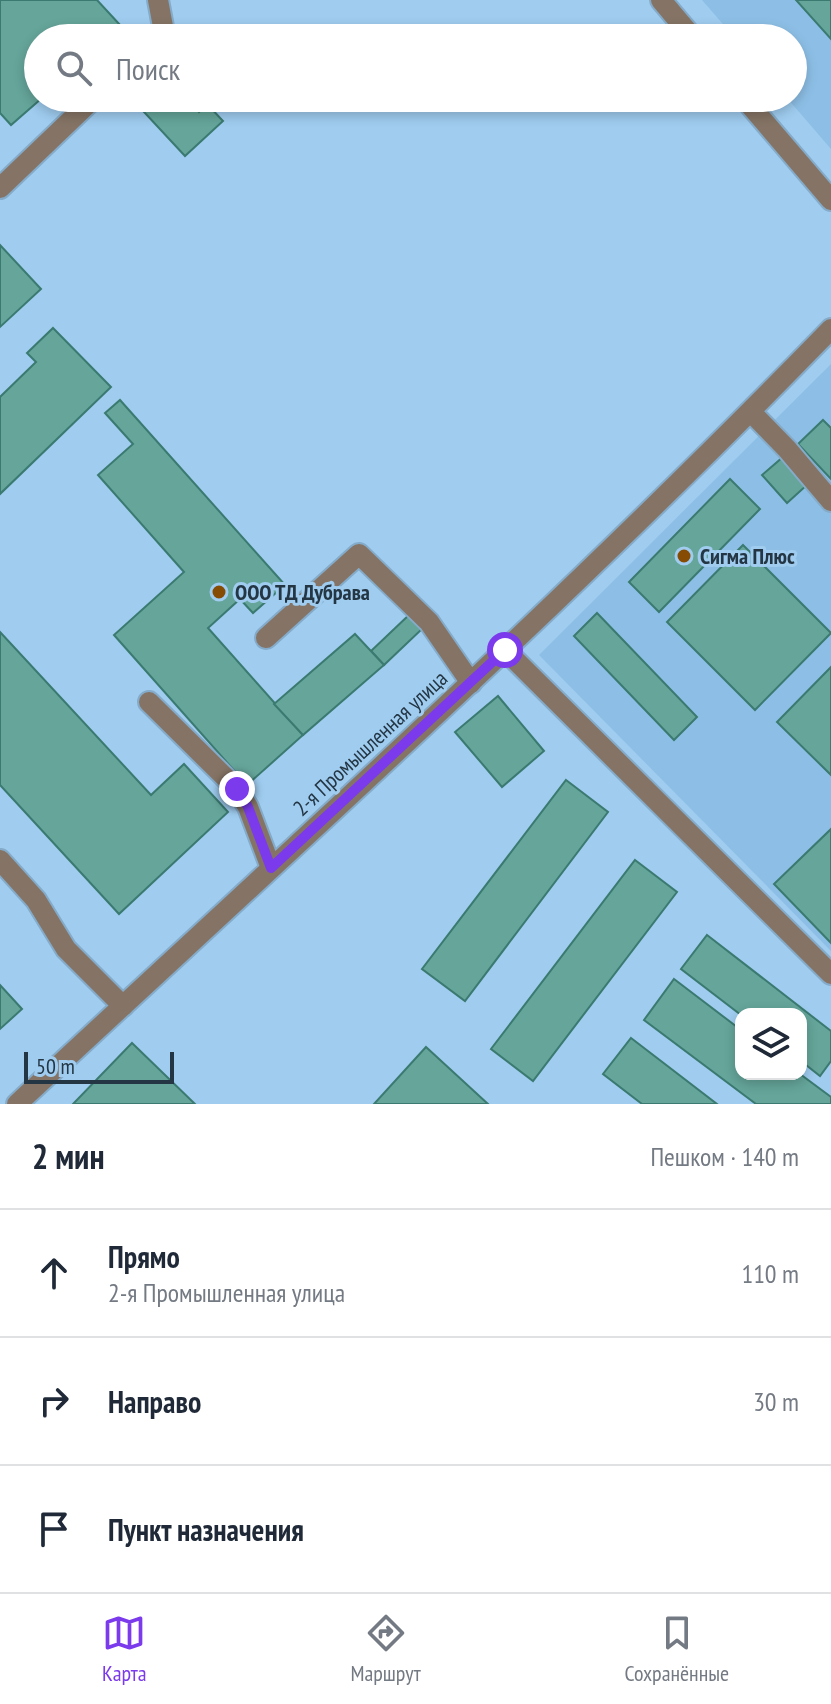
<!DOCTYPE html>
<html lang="ru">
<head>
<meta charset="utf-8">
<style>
	body { margin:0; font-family:"PT Sans Narrow",sans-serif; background:#f6f6f7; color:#1f2937 }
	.controls { position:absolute; right:24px; bottom:24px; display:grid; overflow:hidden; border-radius:16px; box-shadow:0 4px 12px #0003 }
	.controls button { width:72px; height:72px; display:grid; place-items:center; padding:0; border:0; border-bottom:2px solid #e0e1e3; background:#fff; color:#1f2937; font:40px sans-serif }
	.scale { position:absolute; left:24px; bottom:20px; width:150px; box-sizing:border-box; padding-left:8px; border:4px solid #243644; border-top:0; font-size:22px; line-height:28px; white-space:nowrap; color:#243644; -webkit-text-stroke:6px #9fccef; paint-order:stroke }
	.stop { position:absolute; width:24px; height:24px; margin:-18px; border:6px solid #7c3aed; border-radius:50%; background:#fff }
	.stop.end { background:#7c3aed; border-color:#fff; box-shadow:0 2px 8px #0008 }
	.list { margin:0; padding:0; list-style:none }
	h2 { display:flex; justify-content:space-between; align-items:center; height:104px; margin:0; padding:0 32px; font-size:34px }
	h2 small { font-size:26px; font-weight:400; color:#747a83 }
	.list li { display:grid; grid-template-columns:52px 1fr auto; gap:24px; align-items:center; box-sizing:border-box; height:128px; padding:0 32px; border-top:2px solid #e0e1e3 }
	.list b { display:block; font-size:30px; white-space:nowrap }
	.list p { margin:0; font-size:26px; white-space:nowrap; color:#747a83 }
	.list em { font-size:26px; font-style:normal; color:#747a83 }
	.icon { flex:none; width:44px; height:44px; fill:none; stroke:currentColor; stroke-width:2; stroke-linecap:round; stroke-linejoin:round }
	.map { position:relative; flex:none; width:831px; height:1104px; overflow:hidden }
	.search { position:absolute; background:#fff; box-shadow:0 4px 12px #0003; left:24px; right:24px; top:24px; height:88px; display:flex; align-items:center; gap:20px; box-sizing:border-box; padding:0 28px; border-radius:44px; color:#747a83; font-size:30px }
	.sheet { height:488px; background:#fff }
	nav { display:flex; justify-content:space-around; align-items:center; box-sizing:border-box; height:112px; border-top:2px solid #e0e1e3; background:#fff; font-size:22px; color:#747a83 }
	nav a { display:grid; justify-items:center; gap:4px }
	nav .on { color:#7c3aed }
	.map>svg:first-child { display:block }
	.built { fill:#8dbfe6 }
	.building { fill:#65a59a; stroke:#3a7a70; stroke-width:2 }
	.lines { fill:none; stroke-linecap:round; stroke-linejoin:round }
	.minor-casing { stroke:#84abc9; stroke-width:24 }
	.minor { stroke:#857465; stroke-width:20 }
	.route { stroke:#7c3aed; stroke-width:10 }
	.poi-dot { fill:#874c04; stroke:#9fccef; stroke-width:3 }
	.labels { text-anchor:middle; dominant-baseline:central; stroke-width:6; stroke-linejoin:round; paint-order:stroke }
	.poi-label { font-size:22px; font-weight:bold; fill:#243644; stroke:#9fccef; text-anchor:start }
	.street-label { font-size:22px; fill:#243644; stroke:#9fccef }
</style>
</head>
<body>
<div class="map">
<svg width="831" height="1104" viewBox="0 0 831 1104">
	<rect width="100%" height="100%" fill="#9fccef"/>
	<!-- built -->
	<g class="built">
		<polygon points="702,0 831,0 831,149 787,98 793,98 793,38 735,38"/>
		<polygon points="831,364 831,951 539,655"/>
	</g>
	<!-- building -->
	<g class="building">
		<polygon points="0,0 97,0 121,26 108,38 38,38 38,98 42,98 11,125 0,113"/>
		<polygon points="796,0 831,0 831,39"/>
		<polygon points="131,98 187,98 199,112 207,104 223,121 185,156"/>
		<polygon points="0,245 41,289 0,327"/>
		<polygon points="53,328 111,387 0,494 0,397 36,362 27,353"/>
		<polygon points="120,400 285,585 253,613 240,599 208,628 303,735 247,785 114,635 184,572 98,475 133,444 105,413"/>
		<polygon points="823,420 831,428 831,479 798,444"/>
		<polygon points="783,457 808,484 787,503 762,475"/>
		<polygon points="730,479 760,509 659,612 629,582"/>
		<polygon points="743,545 831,633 755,710 667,622"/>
		<polygon points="597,613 697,717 674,740 574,636"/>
		<polygon points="410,614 423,628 384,665 371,651"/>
		<polygon points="0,632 151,795 184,764 228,812 119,914 0,785"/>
		<polygon points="355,634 384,665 303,735 274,704"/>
		<polygon points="831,667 831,775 777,722"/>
		<polygon points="498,696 544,751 502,787 455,732"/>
		<polygon points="566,780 608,812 465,1001 422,969"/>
		<polygon points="831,829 831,943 774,884"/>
		<polygon points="635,860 677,892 533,1081 491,1049"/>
		<polygon points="707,935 831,1031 831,1061 820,1076 801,1061 801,1014 741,1015 681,969"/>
		<polygon points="674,979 741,1030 741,1074 800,1074 831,1097 831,1104 756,1104 644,1020"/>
		<polygon points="0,985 22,1009 0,1029"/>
		<polygon points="631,1038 717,1104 642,1104 603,1074"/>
		<polygon points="132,1043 195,1104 73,1104"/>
		<polygon points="426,1047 488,1104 374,1104"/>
	</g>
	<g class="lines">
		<!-- minor casing -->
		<g class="minor-casing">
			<g id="minor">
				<polyline points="158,0 164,32 158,38"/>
				<polyline points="661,0 693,38"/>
				<polyline points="744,98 831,200"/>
				<polyline points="0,188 94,98"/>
				<polyline points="751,412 787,449 831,501"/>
				<polyline points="266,638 359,554 429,622 471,683"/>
				<polyline points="505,650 831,974"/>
				<polyline points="149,702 237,789 248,807 271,868"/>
				<polyline points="0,860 36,900 66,949 123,1006"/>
				<path d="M17 1104C291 849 570 598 831 329"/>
			</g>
		</g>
		<!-- minor -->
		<use href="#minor" class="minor"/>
	</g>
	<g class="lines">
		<!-- route -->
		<polyline class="route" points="237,789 248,807 271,868 505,650"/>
	</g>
	<!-- markers -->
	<g class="poi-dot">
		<circle cx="684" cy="556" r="8"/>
		<circle cx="219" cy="592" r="8"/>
	</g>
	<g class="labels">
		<!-- poi labels -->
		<g class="poi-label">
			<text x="700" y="556">Сигма Плюс</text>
			<text x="235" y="592">ООО ТД Дубрава</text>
		</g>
		<!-- street labels -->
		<g class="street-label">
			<text transform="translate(370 743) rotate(-43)">2-я Промышленная улица</text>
		</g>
	</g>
</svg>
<div class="controls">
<button><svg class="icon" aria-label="layers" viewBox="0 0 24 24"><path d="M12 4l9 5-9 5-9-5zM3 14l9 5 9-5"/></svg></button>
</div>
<div class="scale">50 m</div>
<div class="stop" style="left:505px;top:650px"></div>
<div class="stop end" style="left:237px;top:789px"></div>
<div class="search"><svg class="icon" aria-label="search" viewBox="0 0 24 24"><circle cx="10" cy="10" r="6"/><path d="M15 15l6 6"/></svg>Поиск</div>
</div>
<section class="sheet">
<h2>2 мин<small>Пешком · 140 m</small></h2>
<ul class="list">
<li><svg class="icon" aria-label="ahead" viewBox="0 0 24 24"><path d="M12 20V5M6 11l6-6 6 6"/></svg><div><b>Прямо</b><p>2-я Промышленная улица</p></div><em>110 m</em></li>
<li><svg class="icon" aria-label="right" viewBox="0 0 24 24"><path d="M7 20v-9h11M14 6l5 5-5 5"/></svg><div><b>Направо</b></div><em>30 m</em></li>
<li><svg class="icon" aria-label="arrive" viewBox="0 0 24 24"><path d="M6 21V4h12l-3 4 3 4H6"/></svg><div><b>Пункт назначения</b></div></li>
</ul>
</section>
<nav>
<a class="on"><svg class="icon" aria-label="map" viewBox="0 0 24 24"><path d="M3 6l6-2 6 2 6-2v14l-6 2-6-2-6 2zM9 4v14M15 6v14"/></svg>Карта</a>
<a><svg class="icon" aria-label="directions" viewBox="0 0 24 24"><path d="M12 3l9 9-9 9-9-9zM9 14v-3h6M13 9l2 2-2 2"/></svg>Маршрут</a>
<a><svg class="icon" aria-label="saved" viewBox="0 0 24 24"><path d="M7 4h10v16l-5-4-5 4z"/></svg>Сохранённые</a>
</nav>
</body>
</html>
